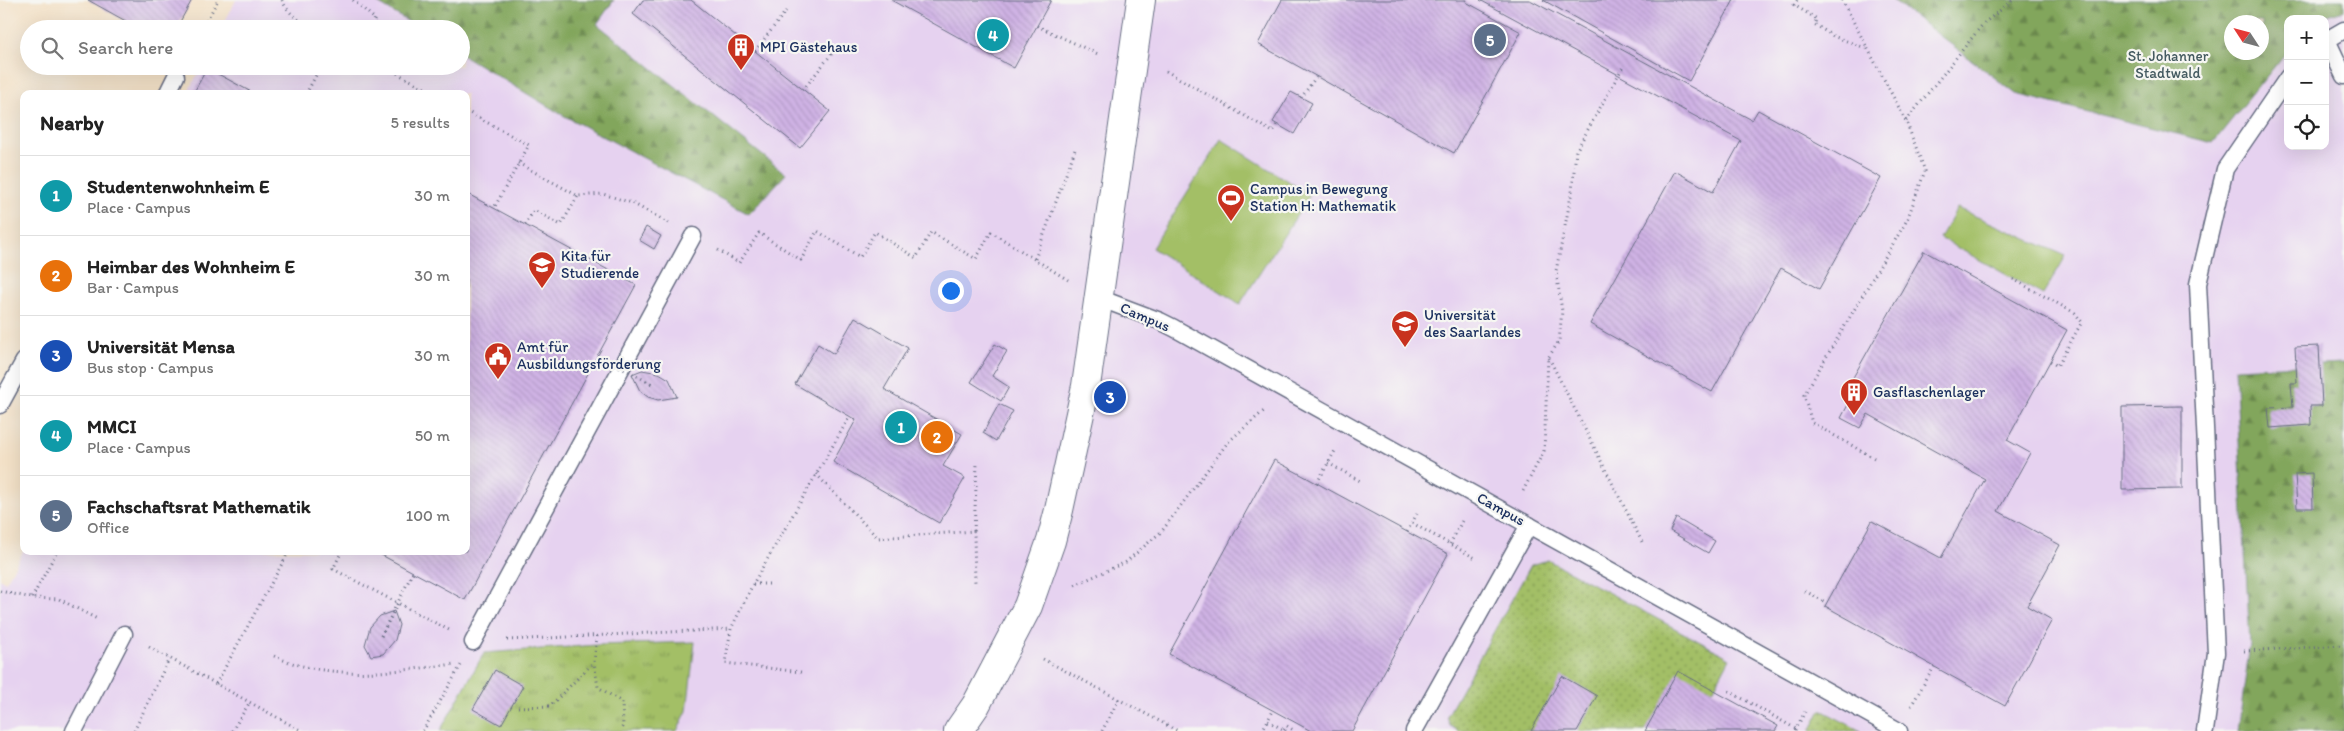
<!DOCTYPE html>
<html lang="en">
<head>
<meta charset="utf-8">
<style>
	body { margin:0; font-family:Itim,sans-serif; background:#f6f6f6; color:#222 }
	.controls { position:absolute; right:15px; top:15px; display:grid; overflow:hidden; border-radius:10px; box-shadow:0 5px 20px #0002 }
	.controls button { width:45px; height:45px; display:grid; place-items:center; padding:0; border:0; border-bottom:1px solid #e0e0e0; background:#fff; color:#222; font:25px sans-serif }
	.compass { position:absolute; left:2224px; top:15px; width:45px; height:45px; border-radius:50%; background:#fff; box-shadow:0 5px 20px #0002; rotate:306deg }
	.you { position:absolute; left:950px; top:290px; width:18px; height:18px; margin:-12px; border:4px solid #fff; border-radius:50%; background:#1a73e8; box-shadow:0 0 0 8px #1a73e833 }
	.badge { display:grid; place-items:center; width:32px; height:32px; border-radius:50%; background:#0f766e; color:#fff; font-size:16px; font-weight:700 }
	.pin { position:absolute; translate:-50% -50%; border:2px solid #fff; box-shadow:0 1px 5px #0006 }
	.list { margin:0; padding:0; list-style:none }
	h2 { display:flex; justify-content:space-between; align-items:center; height:65px; margin:0; padding:0 20px; font-size:21px }
	h2 small { font-size:16px; font-weight:400; color:#767676 }
	.list li { display:grid; grid-template-columns:32px 1fr auto; gap:15px; align-items:center; box-sizing:border-box; height:80px; padding:0 20px; border-top:1px solid #e0e0e0 }
	.list b { display:block; font-size:19px; white-space:nowrap }
	.list p { margin:0; font-size:16px; white-space:nowrap; color:#767676 }
	.list em { font-size:16px; font-style:normal; color:#767676 }
	.icon { flex:none; width:28px; height:28px; fill:none; stroke:currentColor; stroke-width:2; stroke-linecap:round; stroke-linejoin:round }
	.map { position:relative; flex:none; width:2344px; height:731px; overflow:hidden }
	.search { position:absolute; background:#fff; box-shadow:0 5px 20px #0002; left:20px; top:20px; width:450px; height:55px; display:flex; align-items:center; gap:12px; box-sizing:border-box; padding:0 18px; border-radius:28px; color:#767676; font-size:19px }
	.panel { position:absolute; background:#fff; box-shadow:0 5px 20px #0002; left:20px; top:90px; width:450px; height:465px; border-radius:10px }
	.map>svg:first-child { display:block }
	.built { fill:#e6d2f0 }
	.grass { fill:url(#grass-dots); stroke:#5f7762 }
	.forest { fill:url(#forest-firs); stroke:#4e6a5c; fill-rule:evenodd }
	.park { fill:url(#park-tufts); stroke:#5f7762 }
	.pitch { fill:#a3bf66; stroke:#5f7762 }
	.building { fill:url(#building-back-hatch) }
	.lines { fill:none; stroke-linecap:round; stroke-linejoin:round }
	.service-casing { stroke:#676d83; stroke-width:19 }
	.tertiary-casing { stroke:#676d83; stroke-width:30 }
	.path { stroke:#676d83; stroke-width:3; stroke-dasharray:1 4; stroke-linecap:butt }
	.service { stroke:#fff; stroke-width:16 }
	.tertiary { stroke:#fff; stroke-width:28 }
	.path-bridge { stroke:#676d83; stroke-width:3; stroke-dasharray:1 4; stroke-linecap:butt }
	.labels { text-anchor:middle; dominant-baseline:central; stroke-width:4.5; stroke-linejoin:round; paint-order:stroke }
	.poi-label { font-size:15px; fill:#1b2f5e; stroke:#f6f6f2; text-anchor:start }
	.park-label { font-size:15px; fill:#445a60; stroke:#f6f6f2 }
	.street-label { font-size:15px; fill:#1b2f5e; stroke:#f6f6f2 }
</style>
</head>
<body>
<div class="map">
<svg width="2344" height="731" viewBox="0 0 2344 731">
	<defs>
		<pattern id="grass-dots" width="8" height="8" patternUnits="userSpaceOnUse" patternTransform="scale(1.25)"><rect width="8" height="8" fill="#a3bf66"/><path d="M2 2h.1M6 6h.1" fill="none" stroke="#849c57" stroke-width="1.8" stroke-linecap="round"/></pattern>
		<pattern id="forest-firs" width="22" height="20" patternUnits="userSpaceOnUse" patternTransform="scale(1.25)"><rect width="22" height="20" fill="#82a65b"/><path d="M5 1l3.5 6h-7zM16 11l3.5 6h-7z" fill="#6a884e"/></pattern>
		<pattern id="park-tufts" width="24" height="20" patternUnits="userSpaceOnUse" patternTransform="scale(1.25)"><rect width="24" height="20" fill="#a3bf66"/><path d="M3 7l-1-3M5 7V3M7 7l1-3M15 17l-1-3M17 17v-4M19 17l1-3" fill="none" stroke="#849c57"/></pattern>
		<pattern id="building-back-hatch" width="6" height="6" patternUnits="userSpaceOnUse" patternTransform="scale(1.25)"><rect width="6" height="6" fill="#cfb2e4"/><path d="M-1 5l2 2M0 0l6 6M5-1l2 2" fill="none" stroke="#b199c6"/></pattern>
	</defs>
	<rect width="100%" height="100%" fill="#f6f6f2"/>
	<filter id="ink" filterUnits="userSpaceOnUse"><feTurbulence type="fractalNoise" baseFrequency=".02" numOctaves="2"/><feDisplacementMap in="SourceGraphic" scale="10" xChannelSelector="R" yChannelSelector="G"/><feConvolveMatrix kernelMatrix="1 2 1 2 8 2 1 2 1" color-interpolation-filters="sRGB"/></filter>
	<filter id="wash" filterUnits="userSpaceOnUse"><feTurbulence type="fractalNoise" baseFrequency=".0096" numOctaves="4" result="noise"/><feDisplacementMap in="SourceGraphic" scale="20" xChannelSelector="R" yChannelSelector="G"/><feGaussianBlur stdDeviation="1.12" result="paint"/><feColorMatrix in="noise" values="0 0 0 0 0 0 0 0 0 0 0 0 0 0 0 0 0 1.4 0 .05"/><feComposite in="paint" operator="in"/></filter>
	<g filter="url(#wash)">
		<rect width="100%" height="100%" fill="#f3e1c7"/>
		<!-- built -->
		<polygon class="built" points="236,0 1893,0 2016,94 2213,143 2288,50 2288,146 2325,146 2325,19 2313,19 2344,10 2344,731 0,731 0,579 6,582 24,550 466,551 466,94 187,94 202,66 461,66 461,29 221,29"/>
		<!-- grass -->
		<g class="grass">
			<polygon points="1548,560 1730,658 1713,690 1645,731 1577,731 1596,696 1531,731 1459,731 1450,726 1447,716 1531,565"/>
			<polygon points="1821,710 1861,731 1810,731"/>
		</g>
		<!-- forest -->
		<g class="forest">
			<polygon points="373,0 614,0 597,24 786,174 749,214 559,113 461,54 461,29 420,29"/>
			<path d="M1893 0H2344V10L2313 19H2288V50L2213 143 2016 94ZM2232 22H2262V52H2232Z"/>
			<polygon points="2344,363 2344,731 2238,731 2250,644 2235,368"/>
		</g>
		<!-- park -->
		<polygon class="park" points="695,642 687,711 677,731 440,731 484,653 597,645"/>
		<!-- pitch -->
		<g class="pitch">
			<polygon points="1221,139 1310,195 1240,304 1152,248"/>
			<polygon points="1957,208 2066,256 2043,295 1940,238"/>
		</g>
		<g id="blocks">
			<!-- building -->
			<g class="building">
				<polygon points="88,0 192,0 176,29 140,29"/>
				<polygon points="643,0 691,0 830,111 800,148 633,14"/>
				<polygon points="891,0 1051,0 1014,68"/>
				<polygon points="1282,0 1467,0 1466,2 1521,32 1454,153 1258,44"/>
				<polygon points="1480,0 1530,0 1752,120 1758,110 1881,178 1819,289 1781,268 1712,392 1590,324 1675,171 1713,192 1741,141"/>
				<polygon points="1543,0 1734,0 1689,81"/>
				<polygon points="207,68 255,94 193,94"/>
				<polygon points="1291,92 1312,103 1294,134 1273,122"/>
				<polygon points="466,193 636,285 465,600 374,551 466,551"/>
				<polygon points="646,227 661,236 654,249 639,240"/>
				<polygon points="1924,251 2067,330 2007,440 2030,453 1998,511 2060,545 2027,606 2052,620 2005,706 1825,606 1872,521 1941,558 1985,479 1868,414 1860,428 1841,418 1849,403 1841,399"/>
				<polygon points="855,317 908,348 884,389 962,434 943,466 965,478 939,523 833,462 856,420 795,384 818,344 834,354"/>
				<polygon points="995,344 1007,351 992,376 1009,387 1001,401 971,382"/>
				<polygon points="2319,346 2322,406 2310,406 2311,425 2270,428 2268,408 2293,407 2291,383 2297,383 2295,347"/>
				<polygon points="642,370 659,373 669,379 677,397 658,400 648,397 640,391 632,374"/>
				<polygon points="999,404 1013,411 996,441 983,433"/>
				<polygon points="2182,406 2182,489 2122,490 2122,407"/>
				<polygon points="1274,460 1448,554 1352,731 1311,731 1169,654"/>
				<polygon points="2312,473 2313,508 2297,508 2295,474"/>
				<polygon points="1676,518 1715,541 1708,553 1670,531"/>
				<polygon points="394,611 399,625 395,640 383,654 371,656 365,645 370,627 380,616"/>
				<polygon points="495,670 523,686 501,725 473,709"/>
				<polygon points="1678,671 1778,726 1775,731 1645,731"/>
				<polygon points="1562,676 1597,696 1577,731 1531,731"/>
			</g>
		</g>
	</g>
	<g filter="url(#ink)">
		<use href="#blocks" fill-opacity="0" stroke="#676d83" stroke-width="1"/>
		<g class="lines">
			<!-- service casing -->
			<g class="service-casing">
				<g id="service">
					<polyline points="2327,40 2344,76"/>
					<polyline points="2325,41 2344,30"/>
					<polyline points="167,94 176,76"/>
					<polyline points="1099,298 1160,321 1174,328 1899,731"/>
					<polyline points="0,405 24,361"/>
					<polyline points="473,642 693,236"/>
					<polyline points="74,731 124,634"/>
					<polyline points="1414,731 1529,525"/>
					<polyline points="2205,731 2216,653 2198,284 2225,169 2288,77"/>
				</g>
			</g>
			<!-- tertiary casing -->
			<g class="tertiary-casing">
				<polyline id="tertiary" points="958,731 976,705 1028,606 1051,541 1059,510 1086,386 1141,0"/>
			</g>
			<!-- path -->
			<g class="path">
				<path d="M282 0C288 14 301 22 314 29"/>
				<polyline points="353,0 375,19 369,29"/>
				<polyline points="1797,0 1794,5 1817,19 1814,24 1833,36 1868,49"/>
				<polyline points="1842,0 1906,121 1925,171 1907,220 1804,395 1812,423 1876,459"/>
				<polyline points="1037,26 1100,55"/>
				<polyline points="202,29 218,0"/>
				<polyline points="755,51 786,11"/>
				<polyline points="384,66 435,94"/>
				<polyline points="1166,71 1273,132 1277,124"/>
				<polyline points="803,90 837,47"/>
				<polyline points="306,94 321,66"/>
				<polyline points="1301,98 1316,77"/>
				<polyline points="466,111 529,145 494,208"/>
				<polyline points="1906,121 1983,24 2013,0"/>
				<polyline points="518,163 578,196 603,194 632,203 669,223"/>
				<polyline points="525,225 534,210 561,225 578,196"/>
				<polyline points="718,250 739,263 759,233 801,260 817,231 860,257 875,232 916,258 931,232 976,259 991,232 1068,280"/>
				<polyline points="1035,259 1076,147"/>
				<polyline points="2013,279 2075,313 2082,322 2057,366 2050,361"/>
				<polyline points="1549,358 1643,544"/>
				<polyline points="646,381 654,385"/>
				<polyline points="1328,463 1362,482"/>
				<polyline points="816,474 878,538 974,531 975,585"/>
				<polyline points="1317,483 1336,449"/>
				<polyline points="1523,491 1544,451 1548,358 1559,341 1562,311 1556,271 1572,191 1576,151 1624,65"/>
				<polyline points="1412,523 1477,559"/>
				<polyline points="974,531 977,464"/>
				<polyline points="1407,532 1417,514"/>
				<polyline points="1450,544 1462,521"/>
				<polyline points="342,551 333,569 449,630"/>
				<polyline points="753,584 773,584"/>
				<polyline points="1075,585 1126,562 1162,531 1228,442 1265,410"/>
				<polyline points="0,591 32,598 59,599 99,620"/>
				<polyline points="1805,591 1827,603"/>
				<polyline points="32,598 57,551"/>
				<polyline points="381,636 398,603"/>
				<polyline points="597,636 594,662 598,687 622,702 623,726 620,731"/>
				<polyline points="507,640 731,629"/>
				<polyline points="149,647 302,731"/>
				<polyline points="2244,651 2344,645"/>
				<path d="M274 656C331 682 395 671 455 664"/>
				<polyline points="1043,659 1178,731"/>
				<polyline points="801,672 725,663 731,629 753,584 850,416"/>
				<polyline points="216,684 289,551"/>
				<polyline points="1729,691 1796,729"/>
				<polyline points="1911,706 1934,667"/>
				<polyline points="518,707 550,706 594,662"/>
				<polyline points="1268,721 1286,731"/>
				<polyline points="1284,730 1287,726 1295,731"/>
				<polyline points="1795,730 1805,712"/>
				<polyline points="134,731 169,659"/>
				<polyline points="232,731 250,702"/>
				<polyline points="423,731 461,665"/>
				<polyline points="1102,731 1119,699"/>
				<polyline points="1262,731 1273,711"/>
			</g>
			<!-- service -->
			<use href="#service" class="service"/>
			<!-- tertiary -->
			<use href="#tertiary" class="tertiary"/>
			<!-- path-bridge -->
			<g class="path-bridge">
				<polyline points="597,355 654,385"/>
				<polyline points="381,636 413,572"/>
			</g>
		</g>
	</g>
	<!-- icons -->
	<defs>
		<g id="building-pin" transform="scale(1.4375)"><path d="M0 17L-7.5 6A9.5 9.5 0 1 1 7.5 6Z" fill="#c8321e" stroke="#f6f6f2"/><path d="M-4-6H4V6H1V3H-1V6H-4ZM-2.5-4.3h1.7v1.8h-1.7ZM.8-4.3h1.7v1.8H.8ZM-2.5-1h1.7V.8h-1.7ZM.8-1h1.7V.8H.8Z" fill="#fff"/></g>
		<g id="stadium-pin" transform="scale(1.4375)"><path d="M0 17L-7.5 6A9.5 9.5 0 1 1 7.5 6Z" fill="#c8321e" stroke="#f6f6f2"/><path d="M0-5a6.5 5 0 1 0 0 10a6.5 5 0 1 0 0-10ZM-3.5-1.8h7v3.6h-7Z" fill="#fff"/></g>
		<g id="school-pin" transform="scale(1.4375)"><path d="M0 17L-7.5 6A9.5 9.5 0 1 1 7.5 6Z" fill="#c8321e" stroke="#f6f6f2"/><path d="M0-5L7-2L0 1L-7-2ZM-4 1L0 2.5L4 1V4Q0 6-4 4Z" fill="#fff"/></g>
		<g id="university-pin" transform="scale(1.4375)"><path d="M0 17L-7.5 6A9.5 9.5 0 1 1 7.5 6Z" fill="#c8321e" stroke="#f6f6f2"/><path d="M0-5L7-2L0 1L-7-2ZM-4 1L0 2.5L4 1V4Q0 6-4 4Z" fill="#fff"/></g>
		<g id="civic-pin" transform="scale(1.4375)"><path d="M0 17L-7.5 6A9.5 9.5 0 1 1 7.5 6Z" fill="#c8321e" stroke="#f6f6f2"/><path d="M-.6-6.5H3V-4.5H.6V-3L4-1V1h2V6H-6V1h2V-1L-.6-3ZM-1.2 2.5V6h2.4V2.5Z" fill="#fff"/></g>
	</defs>
	<g fill-rule="evenodd">
		<use href="#building-pin" x="741" y="47"/>
		<use href="#stadium-pin" x="1231" y="198"/>
		<use href="#school-pin" x="542" y="265"/>
		<use href="#university-pin" x="1405" y="324"/>
		<use href="#civic-pin" x="498" y="356"/>
		<use href="#building-pin" x="1854" y="392"/>
	</g>
	<g class="labels">
		<!-- poi labels -->
		<g class="poi-label">
			<text x="760" y="47">MPI Gästehaus</text>
			<text x="1250" y="189">Campus in Bewegung<tspan x="1250" dy="17">Station H: Mathematik</tspan></text>
			<text x="561" y="256">Kita für<tspan x="561" dy="17">Studierende</tspan></text>
			<text x="1424" y="315">Universität<tspan x="1424" dy="17">des Saarlandes</tspan></text>
			<text x="517" y="347">Amt für<tspan x="517" dy="17">Ausbildungsförderung</tspan></text>
			<text x="1873" y="392">Gasflaschenlager</text>
		</g>
		<!-- park labels -->
		<g class="park-label">
			<text x="2168" y="56">St. Johanner<tspan x="2168" dy="17">Stadtwald</tspan></text>
		</g>
		<!-- street labels -->
		<g class="street-label">
			<text transform="translate(1145 317) rotate(23)">Campus</text>
			<text transform="translate(1501 509) rotate(29)">Campus</text>
		</g>
	</g>
</svg>
<div class="controls">
<button>+</button>
<button>−</button>
<button><svg class="icon" aria-label="locate" viewBox="0 0 24 24"><circle cx="12" cy="12" r="6"/><path d="M12 2v4M12 18v4M2 12h4M18 12h4"/></svg></button>
</div>
<svg class="compass" viewBox="-18 -18 36 36"><path d="M0-13l5 13h-10z" fill="#e53935"/><path d="M0 13l5-13h-10z" fill="#767676"/></svg>
<div class="you"></div>
<div class="pin badge" style="left:901px;top:427px;background:#0f9aa8">1</div>
<div class="pin badge" style="left:937px;top:437px;background:#e8710a">2</div>
<div class="pin badge" style="left:1110px;top:397px;background:#1a4fb4">3</div>
<div class="pin badge" style="left:993px;top:35px;background:#0f9aa8">4</div>
<div class="pin badge" style="left:1490px;top:40px;background:#5c6f8a">5</div>
<div class="search"><svg class="icon" aria-label="search" viewBox="0 0 24 24"><circle cx="10" cy="10" r="6"/><path d="M15 15l6 6"/></svg>Search here</div>
<section class="panel">
<h2>Nearby<small>5 results</small></h2>
<ul class="list">
<li><span class="badge" style="background:#0f9aa8">1</span><div><b>Studentenwohnheim E</b><p>Place · Campus</p></div><em>30 m</em></li>
<li><span class="badge" style="background:#e8710a">2</span><div><b>Heimbar des Wohnheim E</b><p>Bar · Campus</p></div><em>30 m</em></li>
<li><span class="badge" style="background:#1a4fb4">3</span><div><b>Universität Mensa</b><p>Bus stop · Campus</p></div><em>30 m</em></li>
<li><span class="badge" style="background:#0f9aa8">4</span><div><b>MMCI</b><p>Place · Campus</p></div><em>50 m</em></li>
<li><span class="badge" style="background:#5c6f8a">5</span><div><b>Fachschaftsrat Mathematik</b><p>Office</p></div><em>100 m</em></li>
</ul>
</section>
</div>
</body>
</html>
